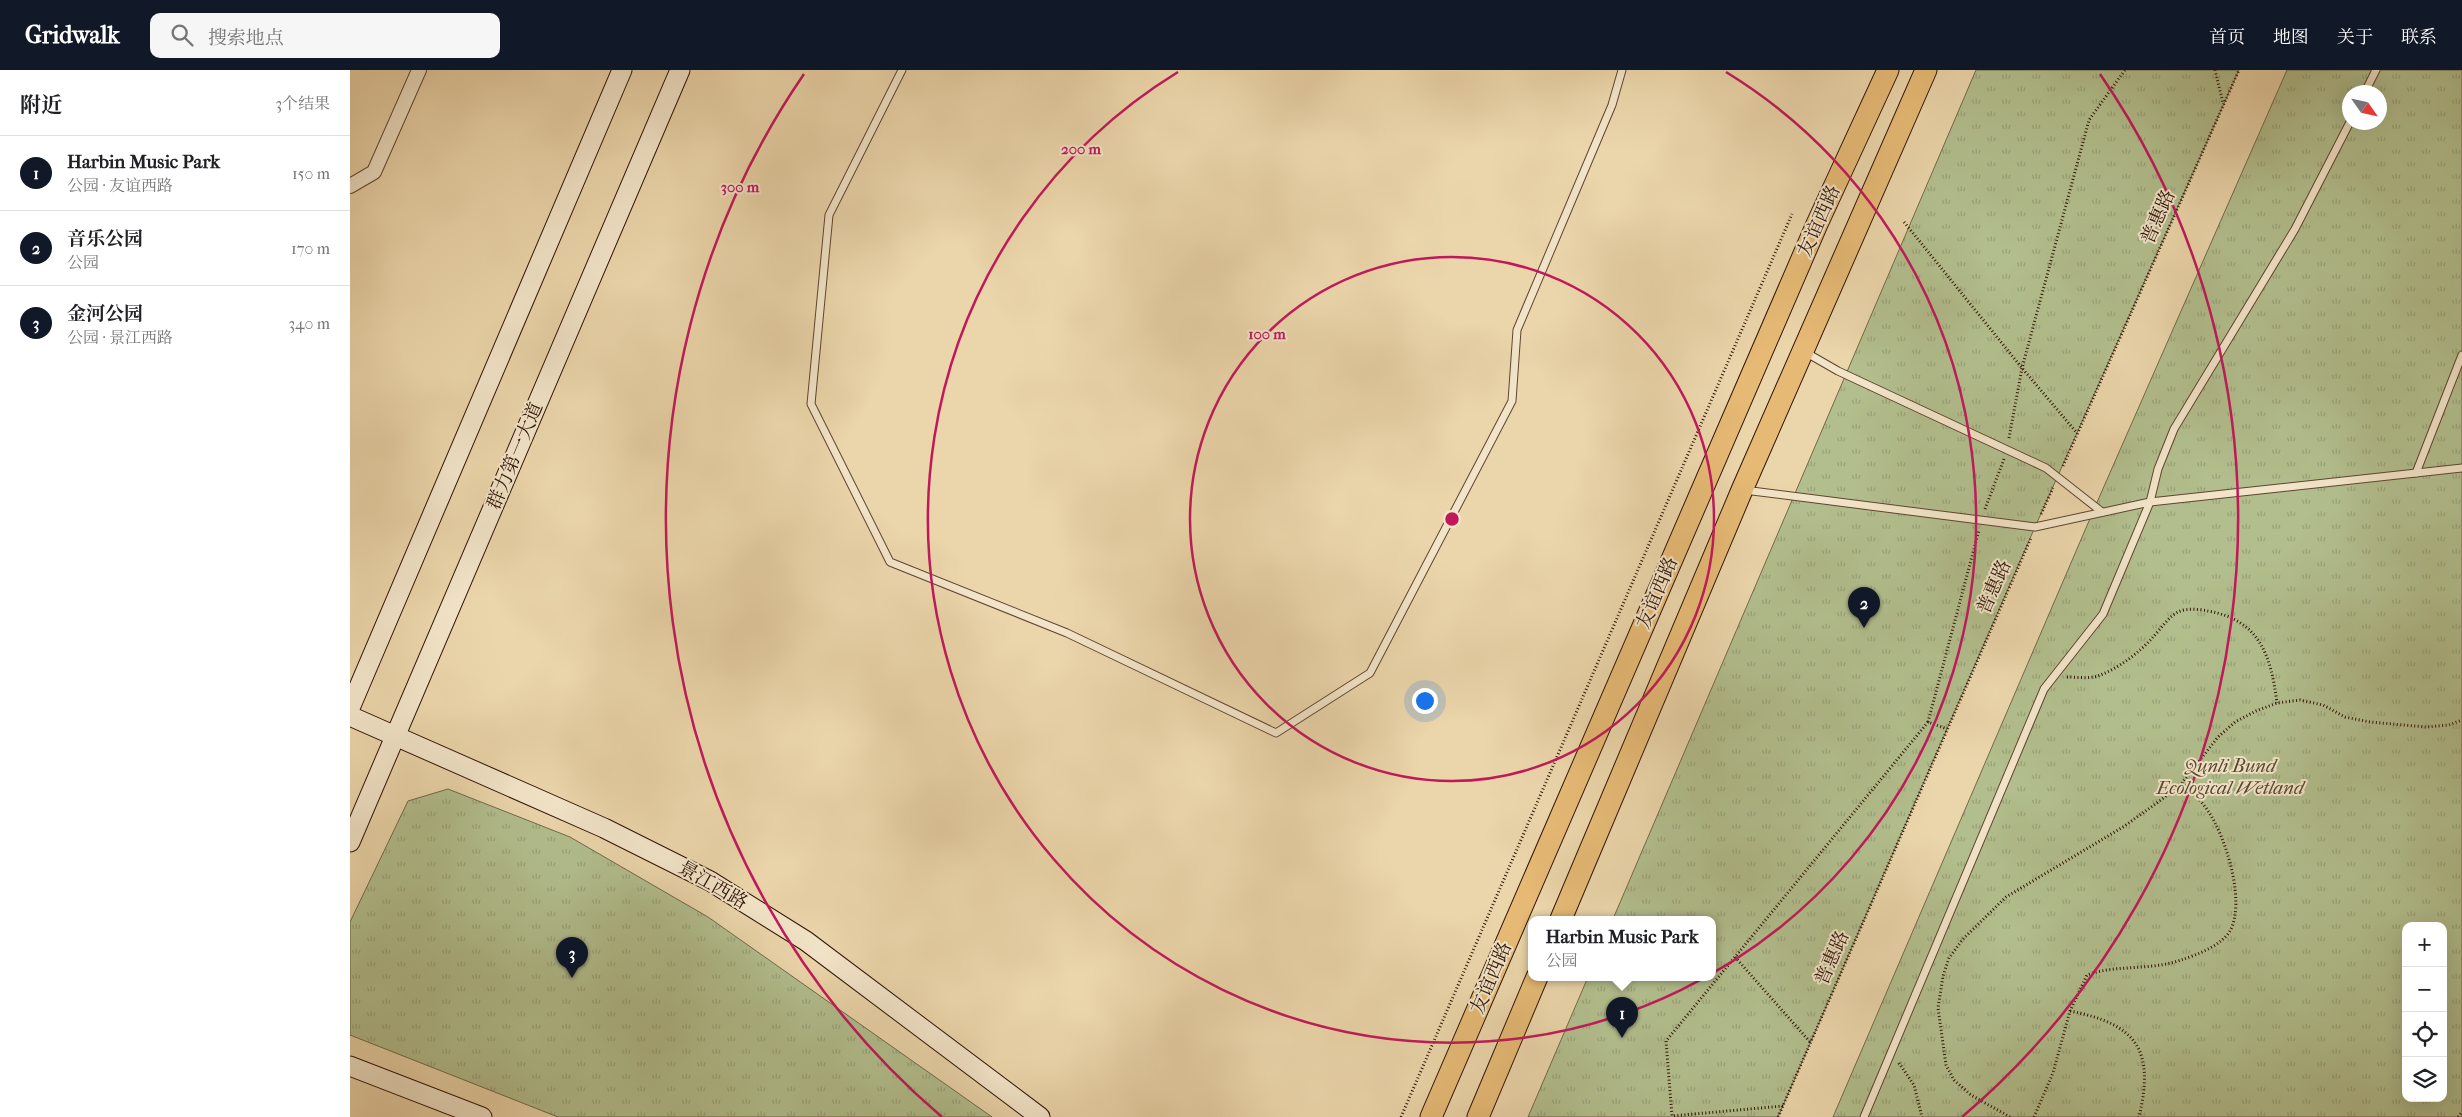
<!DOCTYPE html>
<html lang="zh">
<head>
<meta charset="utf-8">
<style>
	body { margin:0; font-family:"IM FELL French Canon","Noto Serif SC",serif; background:#f6f6f6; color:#202124 }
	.controls { position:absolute; right:15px; bottom:15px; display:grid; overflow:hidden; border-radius:10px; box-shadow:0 5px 20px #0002 }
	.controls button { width:45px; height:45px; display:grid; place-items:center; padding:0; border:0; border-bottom:1px solid #e0e0e0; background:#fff; color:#202124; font:25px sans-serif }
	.compass { position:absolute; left:1992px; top:15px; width:45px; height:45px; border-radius:50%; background:#fff; box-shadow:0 5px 20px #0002; rotate:124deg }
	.you { position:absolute; left:1074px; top:630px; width:18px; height:18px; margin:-12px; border:4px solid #fff; border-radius:50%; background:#1a73e8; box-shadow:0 0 0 8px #1a73e833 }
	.badge { display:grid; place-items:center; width:32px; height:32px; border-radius:50%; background:#111827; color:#fff; font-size:16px; font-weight:700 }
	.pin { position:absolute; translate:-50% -41px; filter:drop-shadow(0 1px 2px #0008) }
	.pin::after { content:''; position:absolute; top:26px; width:18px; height:15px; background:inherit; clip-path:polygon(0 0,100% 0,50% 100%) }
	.popup { position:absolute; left:1178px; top:846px; width:188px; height:65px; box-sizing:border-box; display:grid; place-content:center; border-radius:10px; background:#fff; filter:drop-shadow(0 1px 4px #0005); font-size:16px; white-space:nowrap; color:#757577 }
	.popup b { font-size:19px; color:#202124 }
	.popup::after { content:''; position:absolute; left:50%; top:100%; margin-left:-10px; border:10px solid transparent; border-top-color:#fff }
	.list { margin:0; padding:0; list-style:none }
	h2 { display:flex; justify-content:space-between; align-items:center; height:65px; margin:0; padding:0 20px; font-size:21px }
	h2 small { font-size:16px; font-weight:400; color:#757577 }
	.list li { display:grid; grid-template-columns:32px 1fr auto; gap:15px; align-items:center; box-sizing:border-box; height:75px; padding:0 20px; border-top:1px solid #e0e0e0 }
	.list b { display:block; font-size:19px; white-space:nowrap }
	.list p { margin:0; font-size:16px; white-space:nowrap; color:#757577 }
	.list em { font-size:16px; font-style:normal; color:#757577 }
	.icon { flex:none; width:28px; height:28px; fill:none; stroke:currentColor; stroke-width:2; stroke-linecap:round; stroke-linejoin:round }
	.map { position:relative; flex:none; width:2112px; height:1047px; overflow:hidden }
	header { display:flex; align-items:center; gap:30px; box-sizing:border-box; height:70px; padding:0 25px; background:#111827; color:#fff }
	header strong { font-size:24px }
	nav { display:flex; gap:28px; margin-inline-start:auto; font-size:18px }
	.search { width:350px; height:45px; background:#f6f6f6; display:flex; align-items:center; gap:12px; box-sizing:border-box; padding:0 18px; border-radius:10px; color:#757577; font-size:19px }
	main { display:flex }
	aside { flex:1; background:#fff }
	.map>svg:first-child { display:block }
	.park { fill:url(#park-tufts); stroke:#71694a; fill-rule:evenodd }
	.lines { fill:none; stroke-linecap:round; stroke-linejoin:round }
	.service-casing { stroke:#5f4430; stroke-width:9 }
	.minor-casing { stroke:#5f4430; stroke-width:16 }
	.secondary-casing { stroke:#301407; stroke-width:21 }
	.primary-casing { stroke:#301407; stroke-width:23 }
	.path { stroke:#301407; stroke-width:3; stroke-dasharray:1 2.5; stroke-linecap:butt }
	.service { stroke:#f2e4c8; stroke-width:7 }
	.minor { stroke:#f2e4c8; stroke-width:14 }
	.secondary { stroke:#f2e4c8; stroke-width:19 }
	.primary { stroke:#e6ba75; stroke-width:21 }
	.ring { fill:none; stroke:#c2185b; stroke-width:2.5 }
	.labels { text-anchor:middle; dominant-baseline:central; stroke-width:4; stroke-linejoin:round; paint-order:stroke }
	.street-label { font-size:19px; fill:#301407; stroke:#f2e4c8 }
	.park-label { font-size:19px; font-style:italic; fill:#57472f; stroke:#f2e4c8 }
	.centre { fill:#c2185b; stroke:#f2e4c8; stroke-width:2.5 }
	.ring-label { font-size:15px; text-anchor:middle; font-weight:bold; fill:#c2185b; stroke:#f2e4c8; stroke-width:4; stroke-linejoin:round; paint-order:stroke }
</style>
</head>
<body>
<header>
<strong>Gridwalk</strong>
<div class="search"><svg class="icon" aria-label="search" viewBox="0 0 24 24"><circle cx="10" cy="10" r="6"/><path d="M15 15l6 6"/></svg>搜索地点</div>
<nav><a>首页</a><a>地图</a><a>关于</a><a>联系</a></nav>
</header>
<main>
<aside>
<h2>附近<small>3个结果</small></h2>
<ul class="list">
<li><span class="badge">1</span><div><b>Harbin Music Park</b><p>公园 · 友谊西路</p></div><em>150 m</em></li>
<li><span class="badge">2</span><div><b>音乐公园</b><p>公园</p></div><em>170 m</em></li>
<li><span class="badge">3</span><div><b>金河公园</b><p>公园 · 景江西路</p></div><em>340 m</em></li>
</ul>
</aside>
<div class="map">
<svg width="2112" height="1047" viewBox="0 0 2112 1047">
	<defs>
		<pattern id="park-tufts" width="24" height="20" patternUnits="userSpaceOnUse" patternTransform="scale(1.25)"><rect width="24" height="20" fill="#b2be8d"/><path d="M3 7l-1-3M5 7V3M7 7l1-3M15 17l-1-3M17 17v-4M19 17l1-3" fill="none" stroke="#99a278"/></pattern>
	</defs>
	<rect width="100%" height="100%" fill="#ebd5aa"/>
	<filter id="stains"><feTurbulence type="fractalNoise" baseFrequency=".004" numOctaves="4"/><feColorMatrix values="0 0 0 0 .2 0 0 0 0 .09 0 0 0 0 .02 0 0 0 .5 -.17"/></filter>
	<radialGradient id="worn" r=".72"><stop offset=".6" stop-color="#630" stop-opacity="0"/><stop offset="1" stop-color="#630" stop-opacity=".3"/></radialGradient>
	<!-- park -->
	<g class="park">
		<polygon points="1626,0 1889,0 1685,457 1428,1047 1178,1047 1238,907 1362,907 1362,849 1263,849"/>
		<path d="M1937 0H2112V1047H1483L1748 430ZM2000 22H2030V52H2000ZM2056 856H2093V1028H2056Z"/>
		<polygon points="98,719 220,767 358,847 642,1047 208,1047 0,965 0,852 58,731"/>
	</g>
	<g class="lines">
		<!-- service casing -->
		<g class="service-casing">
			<g id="service">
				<polyline points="552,0 479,145 461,334 540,492 717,563 926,663 1020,603 1162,331 1167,260 1262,35 1272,0"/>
				<polyline points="2015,22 2026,0"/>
				<polyline points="1455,282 1488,301 1696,398 1752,442"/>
				<polyline points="2066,403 2112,285"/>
				<polyline points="1394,420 1685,457 1800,432 2112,398"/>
				<polyline points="1514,1047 1694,619 1753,544 1800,432 1808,399 1824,359 1945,159 2000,52"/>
			</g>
		</g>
		<!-- minor casing -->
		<g class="minor-casing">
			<polyline id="minor" points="0,116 24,102 69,0"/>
		</g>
		<!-- secondary casing -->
		<g class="secondary-casing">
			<g id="secondary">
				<polyline points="0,638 272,0"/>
				<polyline points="0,646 254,758 360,811 456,871 690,1047"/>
				<polyline points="0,772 330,0"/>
				<polyline points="0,996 132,1047"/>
			</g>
		</g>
		<!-- primary casing -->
		<g class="primary-casing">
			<g id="primary">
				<polyline points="1211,849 1392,420 1576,0"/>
				<polyline points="1081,1047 1467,154 1538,0"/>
				<polyline points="1128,1047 1187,907"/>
			</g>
		</g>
		<!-- path -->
		<g class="path">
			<polyline points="1865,0 1873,33"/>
			<polyline points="1554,152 1672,298 1727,363"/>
			<polyline points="1659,368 1672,298 1739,50 1775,0"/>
			<polyline points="1713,396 1889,0"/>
			<polyline points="1635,439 1654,389"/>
			<polyline points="1691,444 1703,418"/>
			<path d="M1717 607C1726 607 1739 609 1748 606 1769 598 1789 583 1803 567 1810 560 1819 546 1828 542 1836 538 1849 539 1858 541 1910 550 1921 586 1927 633"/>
			<polyline points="1578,652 1629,460"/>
			<polyline points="1385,887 1460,972"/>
			<path d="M1720 941C1787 954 1805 980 1789 1047"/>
			<polyline points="1549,993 1564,1015 1572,1047"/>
			<polyline points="1433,1036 1322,1046 1316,971 1578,652 1597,659"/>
			<polyline points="1051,1047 1442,144"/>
			<polyline points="1428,1047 1681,468"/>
			<polyline points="1660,1047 1621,1025 1604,1010 1596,995 1588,938 1593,906 1599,888 1613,869 1656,827 1773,757 1811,730 1832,713 1868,667 1885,652 1906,641 1927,633 1950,630 1973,635 1995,647 2020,652 2076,657 2099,655 2112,650"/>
			<path d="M1684 1047 1703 1003 1720 941 1737 905C1767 894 1800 901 1831 890 1846 885 1871 876 1880 861 1896 832 1876 767 1858 741 1852 731 1841 722 1832 713"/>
			<polyline points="2108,1047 2112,1042"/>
		</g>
		<!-- service -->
		<use href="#service" class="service"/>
		<!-- minor -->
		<use href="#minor" class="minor"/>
		<!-- secondary -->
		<use href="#secondary" class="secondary"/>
		<!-- primary -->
		<use href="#primary" class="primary"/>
	</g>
	<!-- distance rings -->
	<g class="ring">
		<circle cx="1102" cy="449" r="262"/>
		<path d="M1376 2A524 524 0 1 1 828 2"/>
		<path d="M592 1047A786 786 0 0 1 454 4M1750 4A786 786 0 0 1 1612 1047"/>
	</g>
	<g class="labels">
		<!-- street labels -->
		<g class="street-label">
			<text transform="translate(1808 147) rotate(-66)">普惠路</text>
			<text transform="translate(1469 151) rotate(-66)">友谊西路</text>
			<text transform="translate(165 386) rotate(-67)">群力第一大道</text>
			<text transform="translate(1644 517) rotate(-66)">普惠路</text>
			<text transform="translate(1307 523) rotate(-67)">友谊西路</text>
			<text transform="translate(363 815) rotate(30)">景江西路</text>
			<text transform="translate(1482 888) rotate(-66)">普惠路</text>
			<text transform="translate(1141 908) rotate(-67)">友谊西路</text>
		</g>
		<!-- park labels -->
		<g class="park-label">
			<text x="1880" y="696">Qunli Bund<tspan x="1880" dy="22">Ecological Wetland</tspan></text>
		</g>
	</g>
	<circle cx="1102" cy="449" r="8" class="centre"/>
	<g class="ring-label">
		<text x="731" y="84">200 m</text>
		<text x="390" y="122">300 m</text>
		<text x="917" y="269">100 m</text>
	</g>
	<rect width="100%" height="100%" filter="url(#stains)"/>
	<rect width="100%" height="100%" fill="url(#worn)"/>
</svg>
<div class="controls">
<button>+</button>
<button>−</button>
<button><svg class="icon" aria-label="locate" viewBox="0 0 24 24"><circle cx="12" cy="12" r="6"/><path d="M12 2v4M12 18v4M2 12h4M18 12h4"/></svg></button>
<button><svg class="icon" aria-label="layers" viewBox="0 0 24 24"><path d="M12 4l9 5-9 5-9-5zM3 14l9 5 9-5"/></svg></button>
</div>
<svg class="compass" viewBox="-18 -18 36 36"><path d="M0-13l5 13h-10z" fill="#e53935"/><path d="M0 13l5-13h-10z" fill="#757577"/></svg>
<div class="you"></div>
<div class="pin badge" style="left:1272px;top:968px">1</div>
<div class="popup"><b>Harbin Music Park</b>公园</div>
<div class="pin badge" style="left:1514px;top:558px">2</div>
<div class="pin badge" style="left:222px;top:908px">3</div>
</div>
</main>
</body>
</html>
